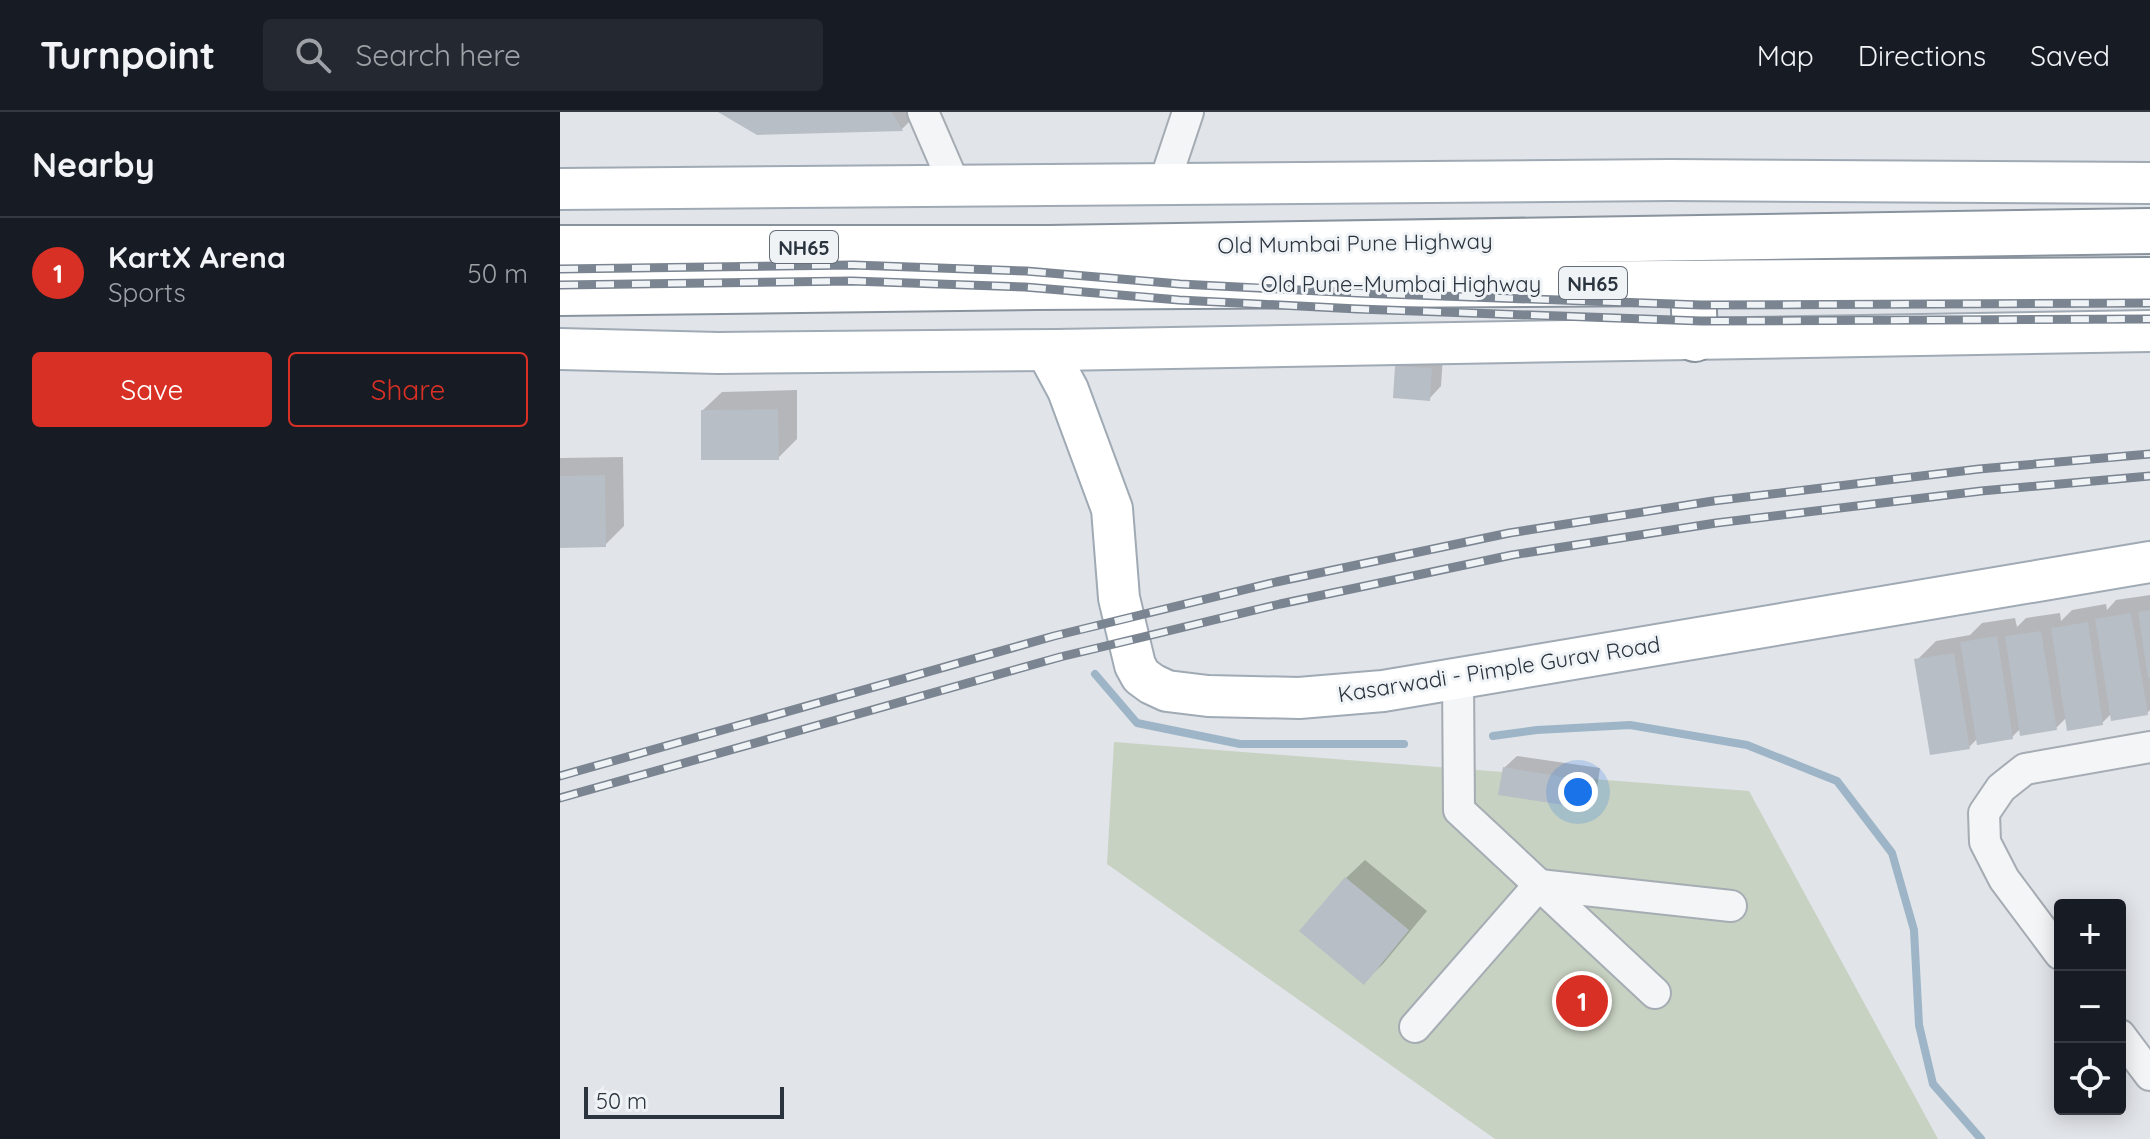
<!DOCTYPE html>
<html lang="en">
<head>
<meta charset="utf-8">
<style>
	body { margin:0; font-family:Quicksand,sans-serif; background:#242831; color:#f1f3f6 }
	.controls { position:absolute; right:24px; bottom:24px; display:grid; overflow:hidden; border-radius:8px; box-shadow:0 4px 20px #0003 }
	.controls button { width:72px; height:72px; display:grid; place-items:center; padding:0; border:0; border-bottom:2px solid #363941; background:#171b24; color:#f1f3f6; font:40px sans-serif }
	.scale { position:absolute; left:24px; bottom:20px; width:200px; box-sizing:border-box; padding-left:8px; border:4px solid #2a343f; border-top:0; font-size:22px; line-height:28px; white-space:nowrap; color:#2a343f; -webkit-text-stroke:6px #f0f3f6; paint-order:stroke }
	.you { position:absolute; left:1018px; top:680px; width:28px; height:28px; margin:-20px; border:6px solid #fff; border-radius:50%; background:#1a73e8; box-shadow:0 0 0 12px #1a73e833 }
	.badge { display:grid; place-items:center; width:52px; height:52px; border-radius:50%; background:#d93025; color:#fff; font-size:26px; font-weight:700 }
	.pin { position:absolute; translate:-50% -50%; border:4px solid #fff; box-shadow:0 2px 8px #0006 }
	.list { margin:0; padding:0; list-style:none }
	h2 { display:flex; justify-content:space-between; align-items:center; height:104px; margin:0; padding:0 32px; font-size:34px }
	h2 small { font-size:26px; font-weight:400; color:#9ea1a6 }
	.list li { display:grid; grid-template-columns:52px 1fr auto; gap:24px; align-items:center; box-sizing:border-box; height:112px; padding:0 32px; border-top:2px solid #363941 }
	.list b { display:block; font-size:30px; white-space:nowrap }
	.list p { margin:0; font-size:26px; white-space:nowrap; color:#9ea1a6 }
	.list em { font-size:26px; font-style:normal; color:#9ea1a6 }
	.actions { display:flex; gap:16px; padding:24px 32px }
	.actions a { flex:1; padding:18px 0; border:2px solid #d93025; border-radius:8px; text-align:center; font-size:28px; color:#d93025 }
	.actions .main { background:#d93025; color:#fff }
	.icon { flex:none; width:44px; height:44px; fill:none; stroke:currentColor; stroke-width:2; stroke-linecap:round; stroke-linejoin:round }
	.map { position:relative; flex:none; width:1590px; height:1027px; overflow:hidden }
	header { display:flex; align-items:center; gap:48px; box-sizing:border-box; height:112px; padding:0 40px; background:#171b24; border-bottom:2px solid #363941 }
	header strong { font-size:38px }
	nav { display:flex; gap:44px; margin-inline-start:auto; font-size:28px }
	.search { width:560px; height:72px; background:#242831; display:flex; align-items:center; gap:20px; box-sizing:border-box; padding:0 28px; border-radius:8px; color:#9ea1a6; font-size:30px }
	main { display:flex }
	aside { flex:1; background:#171b24 }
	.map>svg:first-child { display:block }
	.green { fill:#c8d2c2 }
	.shadow { fill:#0003 }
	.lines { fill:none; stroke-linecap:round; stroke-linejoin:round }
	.stream { stroke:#9db5c7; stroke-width:8 }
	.building { fill:#b8bec5 }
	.minor-casing { stroke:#a6acb3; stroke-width:34 }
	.major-casing { stroke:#a0aab4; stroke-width:44 }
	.highway-casing { stroke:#89939e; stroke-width:48 }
	.minor { stroke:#f3f5f7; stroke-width:30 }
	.major { stroke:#fff; stroke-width:40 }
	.highway { stroke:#fff; stroke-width:44 }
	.rail-casing { stroke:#7b8591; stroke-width:9 }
	.rail { stroke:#f0f3f6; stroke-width:6; stroke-dasharray:18; stroke-linecap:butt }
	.labels { text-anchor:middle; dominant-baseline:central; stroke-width:6; stroke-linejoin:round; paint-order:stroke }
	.shield { fill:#f0f3f6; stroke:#656d76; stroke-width:2 }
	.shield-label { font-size:20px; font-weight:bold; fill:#2a343f }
	.street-label { font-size:22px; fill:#2a343f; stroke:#f0f3f6 }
</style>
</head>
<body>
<header>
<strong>Turnpoint</strong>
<div class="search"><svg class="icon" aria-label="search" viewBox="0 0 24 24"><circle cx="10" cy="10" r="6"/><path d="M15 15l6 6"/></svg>Search here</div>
<nav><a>Map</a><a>Directions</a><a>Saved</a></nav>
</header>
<main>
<aside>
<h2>Nearby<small></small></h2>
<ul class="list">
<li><span class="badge">1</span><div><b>KartX Arena</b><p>Sports</p></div><em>50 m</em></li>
</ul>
<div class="actions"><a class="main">Save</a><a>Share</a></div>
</aside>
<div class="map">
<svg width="1590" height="1027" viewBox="0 0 1590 1027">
	<rect width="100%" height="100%" fill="#e1e4e9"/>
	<!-- green -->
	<polygon class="green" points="554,630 1189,679 1378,1027 935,1027 547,752"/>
	<!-- shadow -->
	<g class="shadow">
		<polygon points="161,0 359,0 342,17"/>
		<polygon points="850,242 883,244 881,274 869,287 837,255"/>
		<polygon points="237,278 237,327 218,346 143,298 162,280"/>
		<polygon points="63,345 64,414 45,433 0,434 0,346"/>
		<polygon points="1590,483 1590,598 1587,601 1552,601 1542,611 1507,605 1496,616 1461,616 1452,625 1418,626 1409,635 1357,548 1376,529 1410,523 1422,511 1455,506 1457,515 1466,506 1500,501 1501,509 1512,498 1546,492 1547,498 1556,488"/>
		<polygon points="957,644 1040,656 1036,682 1024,694 944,656"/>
		<polygon points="805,748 867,799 823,852 804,870 786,766"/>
	</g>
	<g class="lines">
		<!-- stream -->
		<g class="stream">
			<polyline points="535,562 577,611 680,632 844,632"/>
			<polyline points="933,624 977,618 1070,613 1187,633 1277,669 1332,741 1354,818 1359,913 1373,972 1421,1027"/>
		</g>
	</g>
	<!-- building -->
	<g class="building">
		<polygon points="158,0 332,0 343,19 197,23"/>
		<polygon points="835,254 872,256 870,289 833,286"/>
		<polygon points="218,297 219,348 141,348 141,298"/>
		<polygon points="45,363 46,435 0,436 0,364"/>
		<polygon points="1590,498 1590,566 1588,566 1578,500"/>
		<polygon points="1571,501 1588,603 1551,609 1535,507"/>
		<polygon points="1528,510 1543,613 1507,619 1491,516"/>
		<polygon points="1481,519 1497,618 1460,624 1445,524"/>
		<polygon points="1437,524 1453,627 1417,633 1400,530"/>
		<polygon points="1394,541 1410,637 1370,643 1354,547"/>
		<polygon points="943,655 1028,669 1024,696 938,683"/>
		<polygon points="785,765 849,818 804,873 739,819"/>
	</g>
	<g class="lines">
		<!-- minor casing -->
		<g class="minor-casing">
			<g id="minor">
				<polyline points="363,0 395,74"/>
				<polyline points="604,72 628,0"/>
				<polyline points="898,567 899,698 1095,881"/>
				<polyline points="1500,842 1444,767 1425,730 1424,701 1441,676 1465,657 1590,635"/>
				<polyline points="855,915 979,773 1171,794"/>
				<polyline points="1560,923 1590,963"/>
			</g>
		</g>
		<!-- major casing -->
		<g class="major-casing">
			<g id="major">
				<polyline points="0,77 1110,68 1590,71"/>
				<polyline points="0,237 158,241 496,238 1590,219"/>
				<polyline points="487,239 508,278 552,397 559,486 575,553 581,564 592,572 607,579 648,584 739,586 823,579 1590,450"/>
			</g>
		</g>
		<!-- highway casing -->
		<g class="highway-casing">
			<g id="highway">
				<polyline points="0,136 488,136 1590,119"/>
				<polyline points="1133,171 1135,227"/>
				<polyline points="0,181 476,175 1590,168"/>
			</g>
		</g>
		<!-- minor -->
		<use href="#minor" class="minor"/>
		<!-- major -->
		<use href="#major" class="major"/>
		<!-- highway -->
		<use href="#highway" class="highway"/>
		<!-- rail casing -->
		<g class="rail-casing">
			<g id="rail">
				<polyline points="0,157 293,153 466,159 620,172 798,181 1141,193 1590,191"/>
				<polyline points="0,173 292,169 465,175 619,188 798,197 1141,209 1590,207"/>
				<polyline points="0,664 494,524 716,470 949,421 1153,389 1419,357 1590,342"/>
				<polyline points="0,686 500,545 720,492 952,443 1156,411 1421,379 1590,364"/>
			</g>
		</g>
		<!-- rail -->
		<use href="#rail" class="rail"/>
	</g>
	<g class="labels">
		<!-- shield labels -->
		<g class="shield">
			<rect x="210" y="119" width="68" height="32" rx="6"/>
			<rect x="999" y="155" width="68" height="32" rx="6"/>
		</g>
		<g class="shield-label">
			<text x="244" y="135">NH65</text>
			<text x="1033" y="171">NH65</text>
		</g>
		<!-- street labels -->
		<g class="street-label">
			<text transform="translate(795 131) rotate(-1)">Old Mumbai Pune Highway</text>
			<text x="841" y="172">Old Pune–Mumbai Highway</text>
			<text transform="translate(939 557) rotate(-9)">Kasarwadi - Pimple Gurav Road</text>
		</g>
	</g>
</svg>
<div class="controls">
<button>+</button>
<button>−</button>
<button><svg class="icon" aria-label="locate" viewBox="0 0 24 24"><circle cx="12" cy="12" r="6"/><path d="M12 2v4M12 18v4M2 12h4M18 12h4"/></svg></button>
</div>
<div class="scale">50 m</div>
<div class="you"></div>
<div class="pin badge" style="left:1022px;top:889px">1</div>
</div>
</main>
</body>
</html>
